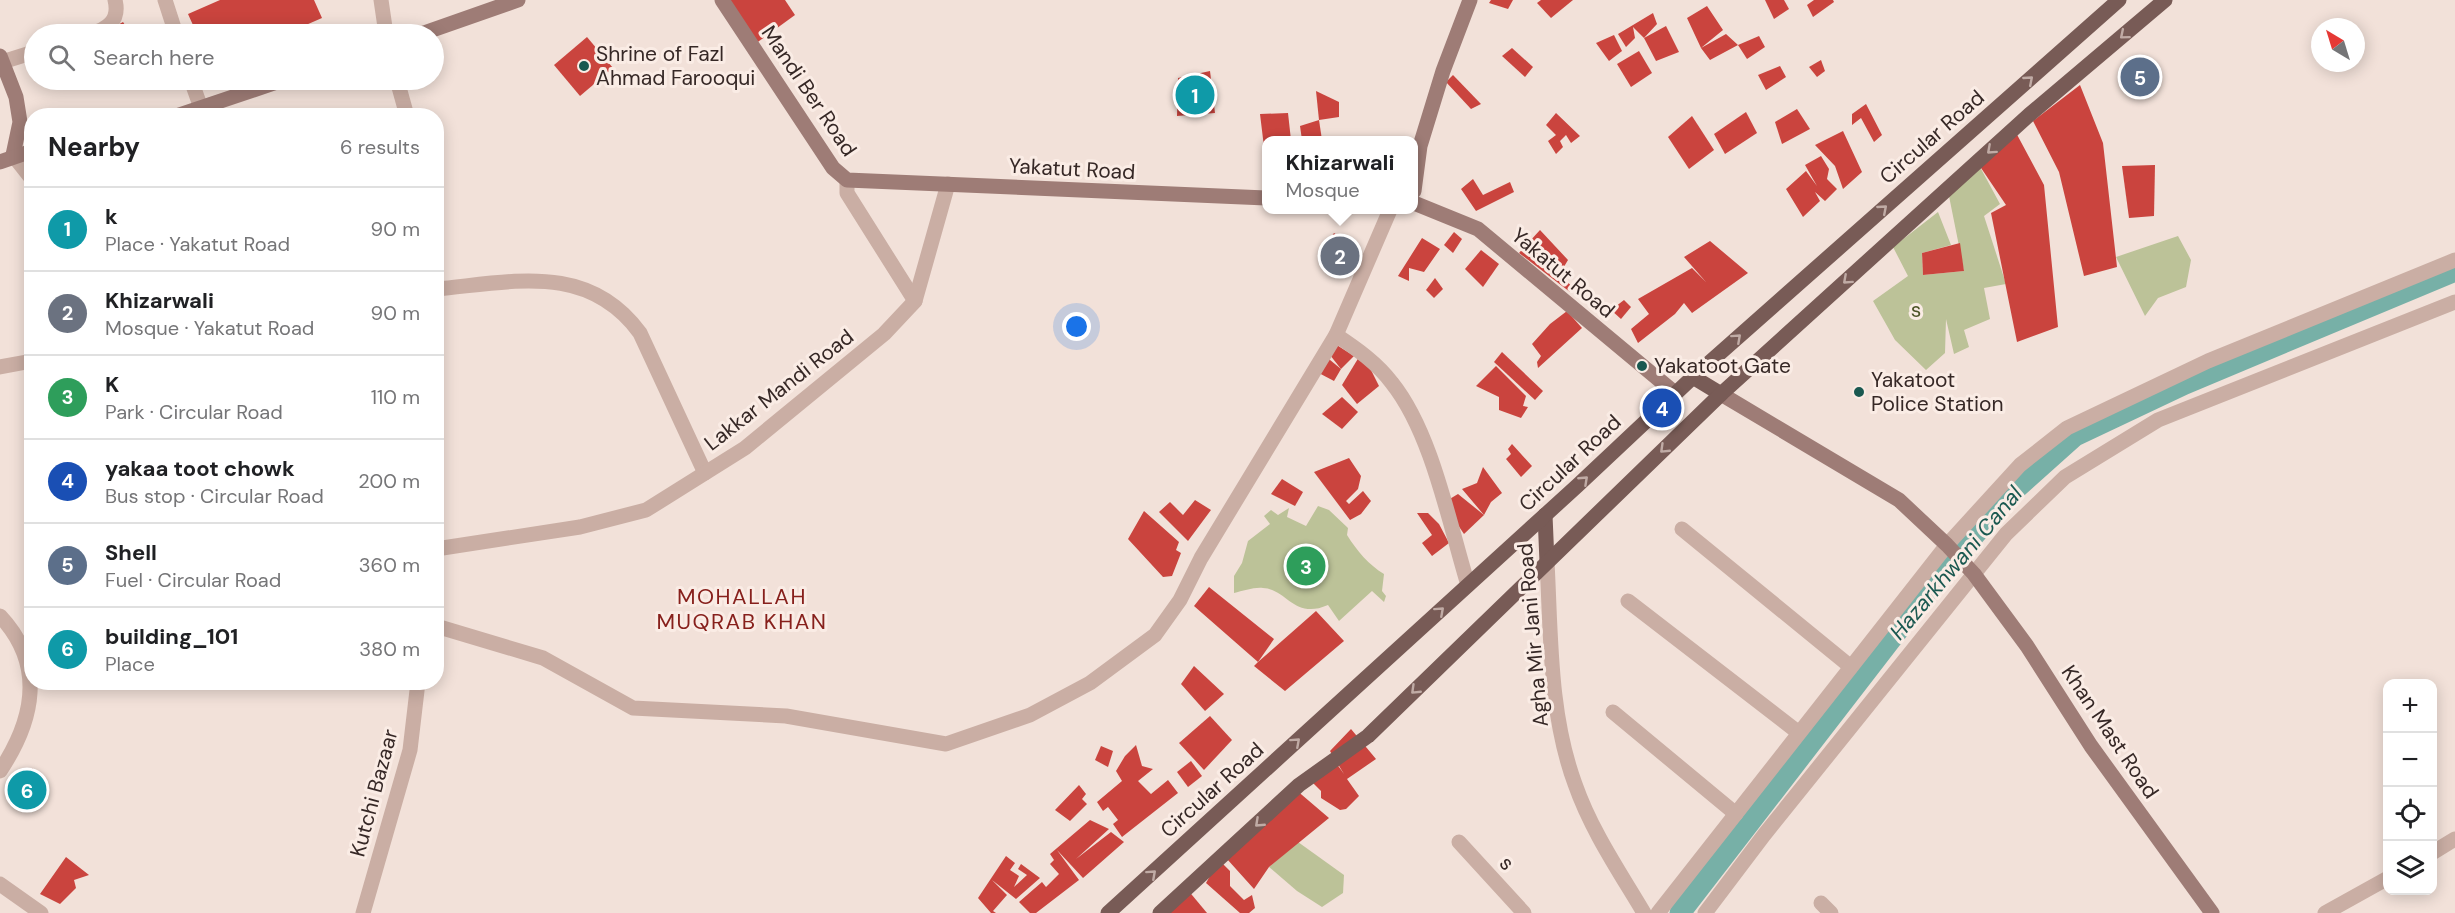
<!DOCTYPE html>
<html lang="en">
<head>
<meta charset="utf-8">
<style>
	body { margin:0; font-family:"DM Sans",sans-serif; background:#f6f6f6; color:#202124 }
	.controls { position:absolute; right:18px; bottom:18px; display:grid; overflow:hidden; border-radius:12px; box-shadow:0 3px 15px #0003 }
	.controls button { width:54px; height:54px; display:grid; place-items:center; padding:0; border:0; border-bottom:2px solid #e0e0e0; background:#fff; color:#202124; font:30px sans-serif }
	.compass { position:absolute; left:2311px; top:18px; width:54px; height:54px; border-radius:50%; background:#fff; box-shadow:0 3px 15px #0003; rotate:322deg }
	.you { position:absolute; left:1077px; top:327px; width:21px; height:21px; margin:-15px; border:4px solid #fff; border-radius:50%; background:#1a73e8; box-shadow:0 0 0 9px #1a73e833 }
	.badge { display:grid; place-items:center; width:39px; height:39px; border-radius:50%; background:#d93025; color:#fff; font-size:20px; font-weight:700 }
	.pin { position:absolute; translate:-50% -50%; border:3px solid #fff; box-shadow:0 2px 6px #0006 }
	.popup { position:absolute; left:1262px; top:136px; width:156px; height:78px; box-sizing:border-box; display:grid; place-content:center; border-radius:12px; background:#fff; filter:drop-shadow(0 2px 4px #0005); font-size:20px; white-space:nowrap; color:#757577 }
	.popup b { font-size:22px; color:#202124 }
	.popup::after { content:''; position:absolute; left:50%; top:100%; margin-left:-12px; border:12px solid transparent; border-top-color:#fff }
	.list { margin:0; padding:0; list-style:none }
	h2 { display:flex; justify-content:space-between; align-items:center; height:78px; margin:0; padding:0 24px; font-size:26px }
	h2 small { font-size:20px; font-weight:400; color:#757577 }
	.list li { display:grid; grid-template-columns:39px 1fr auto; gap:18px; align-items:center; box-sizing:border-box; height:84px; padding:0 24px; border-top:2px solid #e0e0e0 }
	.list b { display:block; font-size:22px; white-space:nowrap }
	.list p { margin:0; font-size:20px; white-space:nowrap; color:#757577 }
	.list em { font-size:20px; font-style:normal; color:#757577 }
	.icon { flex:none; width:33px; height:33px; fill:none; stroke:currentColor; stroke-width:2; stroke-linecap:round; stroke-linejoin:round }
	.map { position:relative; flex:none; width:2455px; height:913px; overflow:hidden }
	.search { position:absolute; background:#fff; box-shadow:0 3px 15px #0003; left:24px; top:24px; width:420px; height:66px; display:flex; align-items:center; gap:15px; box-sizing:border-box; padding:0 21px; border-radius:33px; color:#757577; font-size:22px }
	.panel { position:absolute; background:#fff; box-shadow:0 3px 15px #0003; left:24px; top:108px; width:420px; height:582px; border-radius:24px }
	.map>svg:first-child { display:block }
	.green { fill:#bcc298 }
	.lines { fill:none; stroke-linecap:round; stroke-linejoin:round }
	.canal { stroke:#77b0a7; stroke-width:21 }
	.building { fill:#ca443e }
	.street { stroke:#caaea4; stroke-width:15 }
	.secondary { stroke:#9e7c76; stroke-width:15 }
	.primary { stroke:#785b56; stroke-width:15 }
	.oneway { stroke:#c0aba5 }
	.poi-dot { fill:#1a5850; stroke:#faece5; stroke-width:2 }
	.labels { text-anchor:middle; dominant-baseline:central; stroke-width:6; stroke-linejoin:round; paint-order:stroke }
	.poi-label { font-size:21px; fill:#362826; stroke:#faece5; text-anchor:start }
	.street-label { font-size:21px; fill:#362826; stroke:#faece5 }
	.park-label { font-size:21px; fill:#4e5529; stroke:#faece5 }
	.water-label { font-size:22px; font-style:italic; fill:#1a5850; stroke:#faece5 }
	.neighbourhood-label { font-size:22px; letter-spacing:1.5px; fill:#87201c; stroke:#faece5 }
</style>
</head>
<body>
<div class="map">
<svg width="2455" height="913" viewBox="0 0 2455 913">
	<rect width="100%" height="100%" fill="#f2e1d9"/>
	<!-- green -->
	<g class="green">
		<polygon points="1980,167 2000,204 1984,216 2006,284 1984,288 1990,319 1964,330 1969,347 1954,354 1946,319 1945,353 1926,370 1895,340 1873,301 1908,276 1893,247 1938,212 1951,245 1922,253 1923,275 1964,271 1949,196"/>
		<polygon points="2178,236 2191,260 2186,287 2158,298 2145,316 2116,257"/>
		<path d="M1318 506 1329 510 1348 528 1347 535C1357 551 1369 565 1384 574L1382 591 1386 596 1384 602 1372 591 1339 621 1328 605C1294 620 1287 589 1263 588 1254 587 1243 591 1234 593V576L1242 563 1248 541 1270 524 1264 516 1271 510 1278 515 1289 508 1287 517 1306 526Z"/>
		<polygon points="1298,842 1344,875 1343,893 1322,907 1297,891 1269,867"/>
	</g>
	<g class="lines">
		<!-- canal -->
		<polyline class="canal" points="1680,913 1943,572 2008,496 2075,436 2185,384 2455,271"/>
	</g>
	<!-- building -->
	<g class="building">
		<polygon points="220,0 314,0 322,18 299,28 302,34 197,34 188,14"/>
		<polygon points="730,0 785,0 795,15 755,44"/>
		<polygon points="1491,0 1513,0 1508,9 1489,3"/>
		<polygon points="1541,0 1573,0 1551,18 1537,3"/>
		<polygon points="1765,0 1784,0 1789,9 1774,19"/>
		<polygon points="1814,0 1833,0 1834,2 1813,17 1807,5"/>
		<polygon points="1707,6 1723,30 1701,48 1726,34 1738,45 1710,60 1701,48 1687,18"/>
		<polygon points="1653,13 1657,24 1644,38 1633,27 1635,38 1626,47 1618,34"/>
		<polygon points="123,22 131,34 102,34"/>
		<polygon points="1666,26 1679,52 1656,61 1644,38"/>
		<polygon points="1614,35 1622,51 1609,61 1596,43"/>
		<polygon points="1759,36 1765,47 1747,59 1738,45"/>
		<polygon points="587,37 613,68 580,96 554,65"/>
		<polygon points="1512,48 1533,67 1525,77 1502,56"/>
		<polygon points="1639,51 1652,73 1631,87 1617,64"/>
		<polygon points="1821,60 1825,71 1817,77 1809,67"/>
		<polygon points="1780,66 1786,77 1766,90 1758,75"/>
		<polygon points="1210,71 1215,113 1177,116 1178,78"/>
		<polygon points="1453,75 1481,104 1471,109 1446,82"/>
		<polygon points="2080,85 2103,143 2117,267 2084,276 2059,172 2033,121"/>
		<polygon points="1316,91 1339,102 1339,117 1319,120"/>
		<polygon points="1866,104 1882,135 1874,142 1861,118 1852,125 1852,114"/>
		<polygon points="1797,109 1810,129 1782,144 1775,122"/>
		<polygon points="1746,112 1757,133 1725,154 1714,134"/>
		<polygon points="1288,113 1291,140 1266,140 1264,147 1260,114"/>
		<polygon points="1556,113 1580,136 1571,143 1566,135 1560,141 1563,147 1556,154 1548,141 1556,135 1546,125"/>
		<polygon points="1692,116 1714,150 1689,169 1668,137"/>
		<polygon points="1319,120 1322,140 1302,140 1300,126"/>
		<polygon points="2014,129 2044,185 2058,327 2017,342 1991,213 2006,205 1977,162"/>
		<polygon points="1843,131 1862,172 1843,189 1835,166 1815,145"/>
		<polygon points="1821,156 1829,169 1827,179 1837,189 1825,201 1815,192 1820,201 1803,217 1786,189 1806,171 1817,186 1805,165"/>
		<polygon points="2155,165 2154,216 2129,218 2122,166"/>
		<polygon points="1473,179 1483,195 1510,182 1514,192 1476,211 1461,189"/>
		<polygon points="1540,230 1568,260 1559,275 1574,288 1570,292 1519,253"/>
		<polygon points="1454,232 1462,239 1453,253 1444,245"/>
		<polygon points="1334,233 1361,251 1346,275 1318,257"/>
		<polygon points="1422,238 1440,249 1424,272 1409,268 1409,281 1398,276"/>
		<polygon points="1710,241 1748,273 1692,313 1684,303 1675,314 1638,343 1631,329 1649,314 1638,299 1692,268 1706,282 1684,257"/>
		<polygon points="1960,243 1964,271 1923,275 1922,253"/>
		<polygon points="1481,250 1499,264 1483,287 1465,269"/>
		<polygon points="1435,278 1443,289 1434,298 1426,290"/>
		<polygon points="1624,300 1631,307 1621,319 1611,310"/>
		<polygon points="1567,311 1582,328 1538,368 1537,362 1541,356 1532,344 1550,324"/>
		<polygon points="1332,342 1354,356 1341,369 1330,355"/>
		<polygon points="1362,352 1379,386 1357,404 1342,385"/>
		<polygon points="1502,352 1543,391 1535,400 1494,362"/>
		<polygon points="1324,355 1341,369 1334,381 1315,371"/>
		<polygon points="1496,366 1526,396 1523,406 1528,407 1521,418 1499,410 1499,397 1476,386"/>
		<polygon points="1342,397 1358,412 1342,429 1322,414"/>
		<polygon points="1512,444 1532,466 1521,477 1506,459 1511,454 1508,449"/>
		<polygon points="1349,458 1361,476 1358,489 1346,501 1349,504 1363,491 1371,501 1361,514 1350,520 1314,472"/>
		<polygon points="1483,467 1502,493 1491,502 1484,515 1462,489 1477,483"/>
		<polygon points="1282,479 1303,492 1295,506 1271,494"/>
		<polygon points="1458,494 1484,515 1464,534 1443,503"/>
		<polygon points="1195,500 1211,510 1188,541 1159,512 1170,502 1183,515"/>
		<polygon points="1144,511 1179,542 1176,550 1181,553 1172,576 1163,577 1128,539"/>
		<polygon points="1417,513 1428,513 1439,524 1449,543 1432,556 1422,543 1432,535"/>
		<polygon points="1209,587 1274,639 1258,662 1316,611 1344,641 1285,691 1254,666 1258,662 1194,606"/>
		<polygon points="1194,666 1224,694 1205,711 1181,684"/>
		<polygon points="1210,716 1232,740 1204,770 1179,743"/>
		<polygon points="1351,729 1376,759 1347,779 1359,796 1346,809 1340,810 1321,798 1321,791 1304,774 1334,760 1344,774 1330,751"/>
		<polygon points="1136,745 1142,766 1153,769 1138,781 1151,794 1168,780 1178,793 1122,837 1113,824 1118,820 1108,807 1103,811 1097,802 1122,781 1116,771 1125,756"/>
		<polygon points="1101,746 1113,751 1108,767 1095,760"/>
		<polygon points="1191,761 1202,776 1188,787 1177,772"/>
		<polygon points="32,768 42,778 28,798 12,783"/>
		<polygon points="1079,785 1086,794 1082,799 1087,804 1070,821 1055,810"/>
		<polygon points="1295,789 1329,818 1269,867 1254,889 1227,859"/>
		<polygon points="1090,820 1109,829 1076,859 1111,832 1124,842 1083,878 1057,850 1079,880 1036,913 1030,913 1019,902 1042,882 1046,887 1059,874 1050,864 1054,860 1050,854"/>
		<polygon points="1006,856 1015,863 1010,870 1019,876 1014,887 1027,875 1018,869 1021,864 1040,878 1016,899 992,880 1007,895 993,911 996,913 991,913 978,898"/>
		<polygon points="66,857 89,875 74,880 76,888 60,904 40,894"/>
		<polygon points="1219,860 1230,871 1230,886 1244,900 1252,895 1255,908 1249,913 1240,913 1206,883"/>
		<polygon points="1187,889 1207,913 1160,913"/>
	</g>
	<g class="lines">
		<!-- street -->
		<g class="street">
			<polyline points="165,0 176,34"/>
			<polyline points="381,0 386,34"/>
			<path d="M90 34C108 29 120 20 115 0"/>
			<polyline points="2,62 34,52"/>
			<polyline points="191,80 201,108"/>
			<polyline points="397,80 407,116"/>
			<polyline points="13,155 32,179"/>
			<polyline points="847,180 847,193 915,301"/>
			<path d="M436 289C513 282 588 262 640 333L705 473"/>
			<path d="M1336 335C1357 349 1377 363 1392 383 1432 433 1449 523 1468 585"/>
			<polyline points="0,367 32,361"/>
			<polyline points="1682,529 1851,667"/>
			<polyline points="436,549 580,527 646,510 745,448 884,334 915,301 948,184"/>
			<path d="M1547 562C1551 635 1549 714 1575 784 1591 830 1619 871 1644 913"/>
			<polyline points="1628,601 1799,733"/>
			<path d="M0 616C46 665 34 720 0 771"/>
			<polyline points="436,626 543,658 633,708 786,716 946,744 1030,715 1090,683 1155,635 1180,600 1201,558 1336,335 1390,210"/>
			<polyline points="1613,712 1736,814"/>
			<polyline points="1459,842 1524,913"/>
			<polyline points="2432,853 2455,839"/>
			<polyline points="0,884 41,913"/>
			<polyline points="1821,903 1831,913"/>
			<polyline points="363,913 410,750 418,682"/>
			<polyline points="1658,913 1947,545 2020,465 2067,428 2208,361 2455,260"/>
			<polyline points="1705,913 1764,835 2006,534 2065,477 2158,420 2455,302"/>
			<polyline points="2325,913 2388,878"/>
		</g>
		<!-- secondary -->
		<g class="secondary">
			<polyline points="722,0 833,168 847,180 1266,198"/>
			<polyline points="421,34 518,0"/>
			<polyline points="0,56 16,97 20,122 13,155"/>
			<polyline points="176,116 283,80"/>
			<polyline points="0,162 32,151"/>
			<polyline points="1414,191 1420,146 1443,71 1470,0"/>
			<polyline points="1414,203 1478,229 1675,393"/>
			<polyline points="1721,394 1899,500 1947,545 1974,574 2027,646 2091,746 2212,913"/>
		</g>
		<!-- primary -->
		<g class="primary">
			<polyline points="1693,377 1721,394"/>
			<polyline points="1545,515 1547,562"/>
			<polyline points="1108,913 1577,486 1693,377 2119,0"/>
			<polyline points="1160,913 1299,785 1368,736 1721,394 2029,115 2165,0"/>
		</g>
	</g>
	<!-- one-way arrows -->
	<defs><path id="oneway-chevron" d="M-2-3.5L2.5 0L-2 3.5" fill="none" stroke-width="1.6" stroke-linecap="round" stroke-linejoin="round" transform="scale(1.5)"/></defs>
	<g class="oneway">
		<use href="#oneway-chevron" transform="translate(2124 35) rotate(140)"/>
		<use href="#oneway-chevron" transform="translate(2029 80) rotate(-41)"/>
		<use href="#oneway-chevron" transform="translate(1991 150) rotate(138)"/>
		<use href="#oneway-chevron" transform="translate(1883 209) rotate(-41)"/>
		<use href="#oneway-chevron" transform="translate(1847 280) rotate(138)"/>
		<use href="#oneway-chevron" transform="translate(1737 338) rotate(-42)"/>
		<use href="#oneway-chevron" transform="translate(1664 449) rotate(136)"/>
		<use href="#oneway-chevron" transform="translate(1584 480) rotate(-43)"/>
		<use href="#oneway-chevron" transform="translate(1440 611) rotate(-42)"/>
		<use href="#oneway-chevron" transform="translate(1415 690) rotate(136)"/>
		<use href="#oneway-chevron" transform="translate(1296 742) rotate(-42)"/>
		<use href="#oneway-chevron" transform="translate(1259 823) rotate(137)"/>
		<use href="#oneway-chevron" transform="translate(1152 874) rotate(-42)"/>
	</g>
	<!-- markers -->
	<g class="poi-dot">
		<circle cx="584" cy="66" r="6"/>
		<circle cx="1642" cy="366" r="6"/>
		<circle cx="1859" cy="392" r="6"/>
	</g>
	<g class="labels">
		<!-- poi labels -->
		<g class="poi-label">
			<text x="596" y="54">Shrine of Fazl<tspan x="596" dy="24">Ahmad Farooqui</tspan></text>
			<text x="1654" y="366">Yakatoot Gate</text>
			<text x="1871" y="380">Yakatoot<tspan x="1871" dy="24">Police Station</tspan></text>
		</g>
		<!-- street labels -->
		<g class="street-label">
			<text transform="translate(809 91) rotate(56)">Mandi Ber Road</text>
			<text transform="translate(1932 137) rotate(-41)">Circular Road</text>
			<text transform="translate(1072 169) rotate(3)">Yakatut Road</text>
			<text transform="translate(1563 273) rotate(40)">Yakatut Road</text>
			<text transform="translate(779 390) rotate(-38)">Lakkar Mandi Road</text>
			<text transform="translate(1570 463) rotate(-43)">Circular Road</text>
			<text transform="translate(1533 635) rotate(-95)">Agha Mir Jani Road</text>
			<text transform="translate(2110 732) rotate(56)">Khan Mast Road</text>
			<text transform="translate(1212 790) rotate(-42)">Circular Road</text>
			<text transform="translate(374 793) rotate(-75)">Kutchi Bazaar</text>
			<text transform="translate(1507 863) rotate(47)">s</text>
		</g>
		<!-- park labels -->
		<g class="park-label">
			<text x="1916" y="310">s</text>
		</g>
		<!-- water labels -->
		<g class="water-label">
			<text transform="translate(1956 563) rotate(-50)">Hazarkhwani Canal</text>
		</g>
		<!-- neighbourhood labels -->
		<g class="neighbourhood-label">
			<text x="742" y="596">MOHALLAH<tspan x="742" dy="25">MUQRAB KHAN</tspan></text>
		</g>
	</g>
</svg>
<div class="controls">
<button>+</button>
<button>−</button>
<button><svg class="icon" aria-label="locate" viewBox="0 0 24 24"><circle cx="12" cy="12" r="6"/><path d="M12 2v4M12 18v4M2 12h4M18 12h4"/></svg></button>
<button><svg class="icon" aria-label="layers" viewBox="0 0 24 24"><path d="M12 4l9 5-9 5-9-5zM3 14l9 5 9-5"/></svg></button>
</div>
<svg class="compass" viewBox="-18 -18 36 36"><path d="M0-13l5 13h-10z" fill="#e53935"/><path d="M0 13l5-13h-10z" fill="#757577"/></svg>
<div class="you"></div>
<div class="pin badge" style="left:1195px;top:95px;background:#0f9aa8">1</div>
<div class="pin badge" style="left:1340px;top:256px;background:#6b7280">2</div>
<div class="popup"><b>Khizarwali</b>Mosque</div>
<div class="pin badge" style="left:1306px;top:566px;background:#2e9e5b">3</div>
<div class="pin badge" style="left:1662px;top:408px;background:#1a4fb4">4</div>
<div class="pin badge" style="left:2140px;top:77px;background:#5c6f8a">5</div>
<div class="pin badge" style="left:27px;top:790px;background:#0f9aa8">6</div>
<div class="search"><svg class="icon" aria-label="search" viewBox="0 0 24 24"><circle cx="10" cy="10" r="6"/><path d="M15 15l6 6"/></svg>Search here</div>
<section class="panel">
<h2>Nearby<small>6 results</small></h2>
<ul class="list">
<li><span class="badge" style="background:#0f9aa8">1</span><div><b>k</b><p>Place · Yakatut Road</p></div><em>90 m</em></li>
<li><span class="badge" style="background:#6b7280">2</span><div><b>Khizarwali</b><p>Mosque · Yakatut Road</p></div><em>90 m</em></li>
<li><span class="badge" style="background:#2e9e5b">3</span><div><b>K</b><p>Park · Circular Road</p></div><em>110 m</em></li>
<li><span class="badge" style="background:#1a4fb4">4</span><div><b>yakaa toot chowk</b><p>Bus stop · Circular Road</p></div><em>200 m</em></li>
<li><span class="badge" style="background:#5c6f8a">5</span><div><b>Shell</b><p>Fuel · Circular Road</p></div><em>360 m</em></li>
<li><span class="badge" style="background:#0f9aa8">6</span><div><b>building_101</b><p>Place</p></div><em>380 m</em></li>
</ul>
</section>
</div>
</body>
</html>
